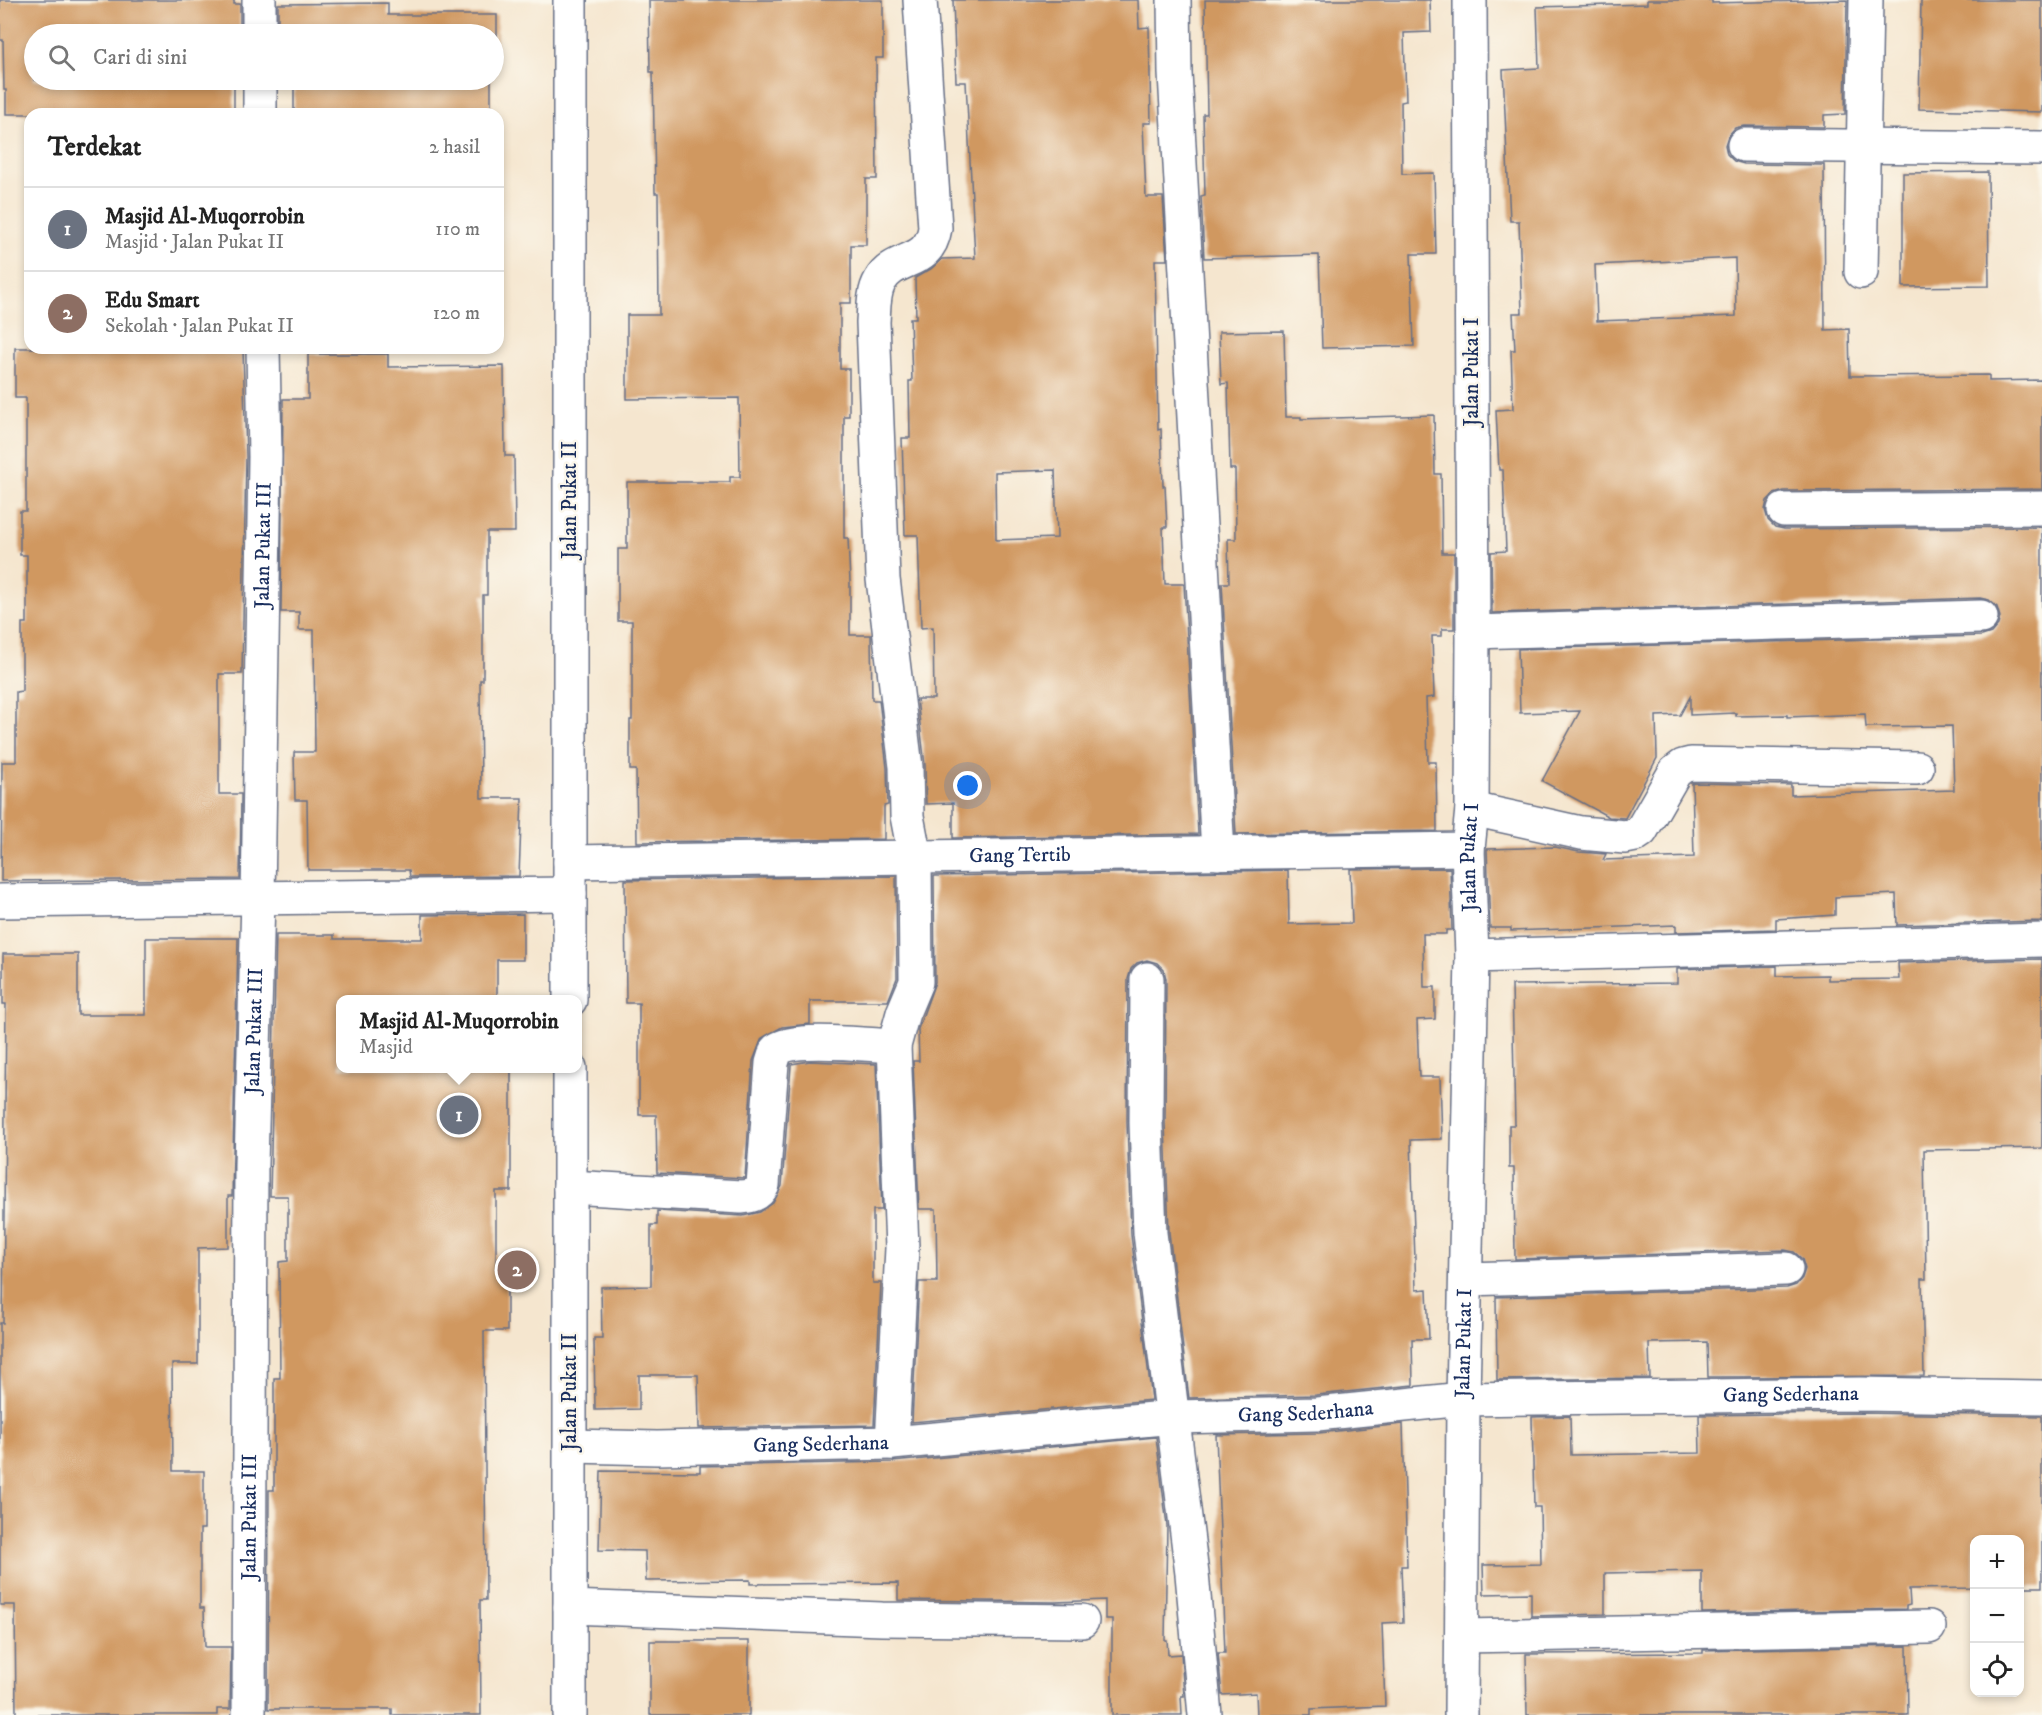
<!DOCTYPE html>
<html lang="id">
<head>
<meta charset="utf-8">
<style>
	body { margin:0; font-family:"IM FELL DW Pica",serif; background:#f6f6f6; color:#222 }
	.controls { position:absolute; right:18px; bottom:18px; display:grid; overflow:hidden; border-radius:12px; box-shadow:0 3px 9px #0003 }
	.controls button { width:54px; height:54px; display:grid; place-items:center; padding:0; border:0; border-bottom:2px solid #e0e0e0; background:#fff; color:#222; font:30px sans-serif }
	.you { position:absolute; left:968px; top:786px; width:21px; height:21px; margin:-15px; border:4px solid #fff; border-radius:50%; background:#1a73e8; box-shadow:0 0 0 9px #1a73e833 }
	.badge { display:grid; place-items:center; width:39px; height:39px; border-radius:50%; background:#b5179e; color:#fff; font-size:20px; font-weight:700 }
	.pin { position:absolute; translate:-50% -50%; border:3px solid #fff; box-shadow:0 2px 6px #0006 }
	.popup { position:absolute; left:336px; top:995px; width:246px; height:78px; box-sizing:border-box; display:grid; place-content:center; border-radius:12px; background:#fff; filter:drop-shadow(0 2px 4px #0005); font-size:20px; white-space:nowrap; color:#767676 }
	.popup b { font-size:22px; color:#222 }
	.popup::after { content:''; position:absolute; left:50%; top:100%; margin-left:-12px; border:12px solid transparent; border-top-color:#fff }
	.list { margin:0; padding:0; list-style:none }
	h2 { display:flex; justify-content:space-between; align-items:center; height:78px; margin:0; padding:0 24px; font-size:26px }
	h2 small { font-size:20px; font-weight:400; color:#767676 }
	.list li { display:grid; grid-template-columns:39px 1fr auto; gap:18px; align-items:center; box-sizing:border-box; height:84px; padding:0 24px; border-top:2px solid #e0e0e0 }
	.list b { display:block; font-size:22px; white-space:nowrap }
	.list p { margin:0; font-size:20px; white-space:nowrap; color:#767676 }
	.list em { font-size:20px; font-style:normal; color:#767676 }
	.icon { flex:none; width:33px; height:33px; fill:none; stroke:currentColor; stroke-width:2; stroke-linecap:round; stroke-linejoin:round }
	.map { position:relative; flex:none; width:2042px; height:1715px; overflow:hidden }
	.search { position:absolute; background:#fff; box-shadow:0 3px 9px #0003; left:24px; top:24px; width:480px; height:66px; display:flex; align-items:center; gap:15px; box-sizing:border-box; padding:0 21px; border-radius:33px; color:#767676; font-size:22px }
	.panel { position:absolute; background:#fff; box-shadow:0 3px 9px #0003; left:24px; top:108px; width:480px; height:246px; border-radius:18px }
	.map>svg:first-child { display:block }
	.building { fill:#d09861; fill-rule:evenodd }
	.lines { fill:none; stroke-linecap:round; stroke-linejoin:round }
	.minor-casing { stroke:#676f86; stroke-width:36 }
	.minor { stroke:#fff; stroke-width:33 }
	.labels { text-anchor:middle; dominant-baseline:central; stroke-width:5; stroke-linejoin:round; paint-order:stroke }
	.street-label { font-size:21px; fill:#1b2f5e; stroke:#fbf7ec }
</style>
</head>
<body>
<div class="map">
<svg width="2042" height="1715" viewBox="0 0 2042 1715">
	<rect width="100%" height="100%" fill="#fbf7ec"/>
	<filter id="ink" filterUnits="userSpaceOnUse"><feTurbulence type="fractalNoise" baseFrequency=".0167" numOctaves="2"/><feDisplacementMap in="SourceGraphic" scale="12" xChannelSelector="R" yChannelSelector="G"/><feConvolveMatrix kernelMatrix="1 2 1 2 8 2 1 2 1" color-interpolation-filters="sRGB"/></filter>
	<filter id="wash" filterUnits="userSpaceOnUse"><feTurbulence type="fractalNoise" baseFrequency=".008" numOctaves="4" result="noise"/><feDisplacementMap in="SourceGraphic" scale="24" xChannelSelector="R" yChannelSelector="G"/><feGaussianBlur stdDeviation="1.35" result="paint"/><feColorMatrix in="noise" values="0 0 0 0 0 0 0 0 0 0 0 0 0 0 0 0 0 1.4 0 .05"/><feComposite in="paint" operator="in"/></filter>
	<g filter="url(#wash)">
		<rect width="100%" height="100%" fill="#f5e6cf"/>
		<g id="blocks">
			<!-- building -->
			<g class="building">
				<polygon points="0,0 234,0 234,4 240,4 240,34 34,34 34,80 234,80 234,114 6,114 6,90 4,90 3,40 0,40"/>
				<polygon points="649,0 883,0 883,58 876,58 877,179 866,179 866,245 851,245 851,303 840,303 840,369 849,369 849,416 844,416 844,538 848,538 850,582 850,635 871,635 872,700 879,700 887,768 888,805 884,806 884,839 637,842 636,770 630,770 630,720 632,720 632,621 618,621 618,549 627,549 627,482 730,482 730,477 740,477 739,398 627,399 627,315 659,315 658,193 655,193 653,72 650,72"/>
				<path d="M953 0H1138L1139 28 1149 27 1151 123H1143L1146 197H1163L1167 260H1155L1158 430 1161 429 1163 486H1165L1167 527H1163L1165 584H1184L1198 834 953 838V803L926 804 925 765 917 699H934L933 627 921 628 918 535H905L902 438H910L909 381H912L910 318H916L915 278 931 269 942 259 975 258 966 82H956ZM1055 470 1057 538 996 540 995 472Z"/>
				<polygon points="1205,0 1430,0 1431,32 1404,33 1406,101 1401,102 1402,174 1434,173 1436,254 1411,254 1414,346 1322,348 1319,255 1204,258 1201,196 1205,195 1203,114 1207,114"/>
				<path d="M1647 0H1712V3L1847 0 1845 114 1824 115V127L1744 126 1735 128 1728 136 1725 145 1727 154 1734 161 1744 164 1824 165 1825 330 1849 329 1850 376 1989 375V381L2042 380V489L1784 491 1774 494 1767 501 1765 510 1768 520 1775 527 1784 529 2042 527V921L1897 925 1896 894 1835 897V915L1776 919V929L1676 932V925L1511 931V928H1490L1487 849 1555 847 1579 852 1606 854 1603 860 1694 857 1692 783 1791 785V795L1954 790 1952 726 1866 727 1865 714 1787 717V715L1736 716V713L1690 715V697L1680 715 1656 716 1657 758 1625 818 1609 817 1542 781 1580 711 1520 713 1518 649 1982 636 1991 633 1998 625 2000 617 1997 607 1989 600 1980 598 1492 613 1491 552 1506 551 1503 470H1499L1496 410 1513 409 1511 350H1515L1513 313H1522L1519 221H1510L1503 70 1539 68 1537 7 1647 4ZM1735 258 1736 316 1597 321 1595 265Z"/>
				<polygon points="1921,0 2042,0 2042,112 1919,109"/>
				<polygon points="388,3 388,15 497,15 497,58 494,58 494,34 278,34 278,4"/>
				<rect x="294" y="80" width="197" height="34"/>
				<polygon points="1988,172 1989,286 1903,287 1903,173"/>
				<polygon points="1284,331 1286,417 1301,417 1301,419 1434,415 1435,474 1441,474 1442,553 1454,553 1454,629 1442,629 1442,636 1432,636 1434,697 1426,698 1428,762 1436,762 1437,831 1236,834 1222,583 1229,583 1228,539 1236,539 1235,469 1230,469 1228,383 1221,384 1219,332"/>
				<polygon points="15,348 243,348 246,457 242,674 219,674 219,794 241,794 240,879 1,881 2,762 16,762 16,692 22,691 22,623 27,623 27,555 20,555 20,511 26,511 26,398 15,398"/>
				<polygon points="308,354 388,354 388,367 504,366 505,456 514,456 515,532 487,532 487,595 483,595 483,680 480,680 481,798 522,798 519,876 410,877 409,870 308,870 307,800 295,800 294,752 315,752 314,630 299,630 299,612 281,612 283,399 308,399"/>
				<polygon points="1450,868 1452,930 1446,930 1446,934 1423,934 1424,987 1435,987 1435,1019 1417,1020 1419,1077 1440,1077 1442,1139 1411,1140 1416,1290 1427,1289 1429,1339 1412,1339 1413,1385 1316,1395 1189,1398 1169,1232 1165,1123 1166,979 1164,970 1157,963 1147,960 1137,963 1131,969 1128,979 1127,1123 1131,1235 1152,1400 912,1422 919,1282 937,1282 936,1209 919,1209 913,1061 919,1061 918,1029 935,982 934,876 1288,870 1289,924 1352,923 1350,869"/>
				<polygon points="896,876 897,978 888,1001 810,1001 810,1024 782,1027 762,1038 753,1061 745,1178 657,1173 656,1115 639,1115 639,1003 626,1003 625,880"/>
				<polygon points="523,914 523,960 497,960 497,999 340,999 340,1068 511,1068 511,1191 496,1191 496,1269 507,1269 507,1331 484,1331 486,1600 480,1600 481,1715 392,1715 392,1709 268,1709 269,1490 274,1490 274,1378 280,1378 279,1262 288,1261 288,1196 270,1196 276,935 334,935 334,939 422,939 422,915"/>
				<polygon points="146,938 238,938 232,1196 228,1196 228,1247 198,1248 198,1364 172,1364 173,1471 204,1471 204,1529 200,1529 200,1608 204,1608 205,1647 231,1647 230,1709 217,1709 217,1715 16,1715 15,1605 0,1605 0,1323 3,1323 6,1004 3,1004 3,954 78,954 78,1015 146,1015"/>
				<polygon points="2042,959 2042,1148 1924,1150 1926,1279 1922,1279 1924,1376 1708,1377 1707,1342 1649,1343 1650,1378 1497,1380 1496,1297 1787,1288 1796,1285 1802,1278 1805,1269 1802,1259 1794,1252 1785,1250 1515,1259 1514,1168 1509,1168 1509,1125 1515,1125 1512,985 1677,983 1677,969 1777,966 1777,976 1828,975 1828,980 1899,979 1898,963"/>
				<polygon points="810,1061 876,1064 882,1210 873,1210 873,1283 881,1283 874,1425 699,1428 698,1375 639,1375 639,1409 595,1410 594,1338 602,1338 601,1287 651,1286 651,1225 657,1225 657,1211 743,1216 760,1212 773,1203 782,1186 791,1066 791,1064"/>
				<polygon points="1860,1413 2042,1416 2042,1587 2019,1587 2019,1539 1974,1539 1974,1588 1909,1589 1910,1605 1906,1606 1906,1609 1702,1613 1702,1571 1605,1573 1605,1614 1531,1616 1531,1593 1484,1594 1483,1565 1541,1564 1540,1507 1534,1507 1532,1417 1570,1416 1571,1455 1700,1453 1699,1415"/>
				<polygon points="1403,1424 1407,1566 1401,1566 1403,1622 1382,1623 1385,1706 1311,1709 1311,1715 1257,1715 1256,1693 1222,1695 1218,1653 1225,1653 1216,1435 1319,1433"/>
				<polygon points="1156,1437 1167,1526 1165,1640 1167,1640 1168,1655 1181,1654 1184,1696 1181,1696 1182,1715 1112,1715 1112,1619 1105,1619 1105,1600 1055,1602 898,1600 898,1583 750,1584 750,1580 646,1581 645,1551 599,1550 601,1471 700,1472 700,1466 892,1462"/>
				<rect x="650" y="1641" width="99" height="74"/>
				<polygon points="1907,1646 1908,1715 1527,1715 1526,1654 1703,1653 1703,1650"/>
			</g>
		</g>
	</g>
	<g filter="url(#ink)">
		<use href="#blocks" fill-opacity="0" stroke="#676f86" stroke-width="1.5"/>
		<g class="lines">
			<!-- minor casing -->
			<g class="minor-casing">
				<g id="minor">
					<polyline points="259,0 259,34"/>
					<polyline points="570,0 570,1000"/>
					<polyline points="1174,0 1175,73 1218,853"/>
					<polyline points="260,80 260,114"/>
					<polyline points="1744,145 2042,148"/>
					<polyline points="1861,272 1866,0"/>
					<polyline points="1784,510 2042,508"/>
					<polyline points="1473,632 1981,617"/>
					<polyline points="1472,809 1581,833 1625,837 1635,835 1641,831 1675,772 1683,766 1691,764 1917,768"/>
					<path id="s1" d="M570 862 1468 849"/>
					<polyline points="0,901 570,894"/>
					<polyline points="1472,956 2042,940"/>
					<polyline points="1147,979 1146,1123 1150,1233 1192,1574 1205,1715"/>
					<polyline points="570,1068 570,1715"/>
					<path d="M570 1187 741 1197C751 1196 758 1195 763 1185L772 1063 776 1050C794 1036 869 1045 894 1046"/>
					<polyline points="1466,1279 1786,1269"/>
					<path d="M892 1443 902 1248 894 1046 903 1013 916 982 915 858 907 816 906 767 883 579 873 322C874 309 873 293 880 281 895 254 929 267 935 228L920 0"/>
					<path id="s2" d="M571 1446 657 1448 892 1443 1174 1417 1317 1414 1463 1399 1860 1394 2042 1397"/>
					<polyline points="570,1607 882,1619 1082,1621"/>
					<polyline points="1462,1636 1929,1627"/>
					<path id="s3" d="M249 1715 251 1165 258 898 265 457 263 348"/>
					<path id="s4" d="M1461 1715 1463 1399 1472 956 1468 849 1472 809 1473 632 1470 0"/>
				</g>
			</g>
			<!-- minor -->
			<use href="#minor" class="minor"/>
		</g>
	</g>
	<g class="labels">
		<!-- street labels -->
		<g class="street-label">
			<text transform="translate(1472 372) rotate(-90)">Jalan Pukat I</text>
			<text transform="translate(570 500) rotate(-90)">Jalan Pukat II</text>
			<text stroke="none"><textPath href="#s3" startOffset="1170">Jalan Pukat III</textPath></text>
			<text stroke="none"><textPath href="#s1" startOffset="450">Gang Tertib</textPath></text>
			<text stroke="none"><textPath href="#s4" startOffset="858">Jalan Pukat I</textPath></text>
			<text stroke="none"><textPath href="#s3" startOffset="684">Jalan Pukat III</textPath></text>
			<text stroke="none"><textPath href="#s4" startOffset="372">Jalan Pukat I</textPath></text>
			<text transform="translate(570 1392) rotate(-90)">Jalan Pukat II</text>
			<text stroke="none"><textPath href="#s2" startOffset="1222">Gang Sederhana</textPath></text>
			<text stroke="none"><textPath href="#s2" startOffset="736">Gang Sederhana</textPath></text>
			<text stroke="none"><textPath href="#s2" startOffset="250">Gang Sederhana</textPath></text>
			<text stroke="none"><textPath href="#s3" startOffset="198">Jalan Pukat III</textPath></text>
		</g>
	</g>
</svg>
<div class="controls">
<button>+</button>
<button>−</button>
<button><svg class="icon" aria-label="locate" viewBox="0 0 24 24"><circle cx="12" cy="12" r="6"/><path d="M12 2v4M12 18v4M2 12h4M18 12h4"/></svg></button>
</div>
<div class="you"></div>
<div class="pin badge" style="left:459px;top:1115px;background:#6b7280">1</div>
<div class="popup"><b>Masjid Al-Muqorrobin</b>Masjid</div>
<div class="pin badge" style="left:517px;top:1270px;background:#8d6e63">2</div>
<div class="search"><svg class="icon" aria-label="search" viewBox="0 0 24 24"><circle cx="10" cy="10" r="6"/><path d="M15 15l6 6"/></svg>Cari di sini</div>
<section class="panel">
<h2>Terdekat<small>2 hasil</small></h2>
<ul class="list">
<li><span class="badge" style="background:#6b7280">1</span><div><b>Masjid Al-Muqorrobin</b><p>Masjid · Jalan Pukat II</p></div><em>110 m</em></li>
<li><span class="badge" style="background:#8d6e63">2</span><div><b>Edu Smart</b><p>Sekolah · Jalan Pukat II</p></div><em>120 m</em></li>
</ul>
</section>
</div>
</body>
</html>
